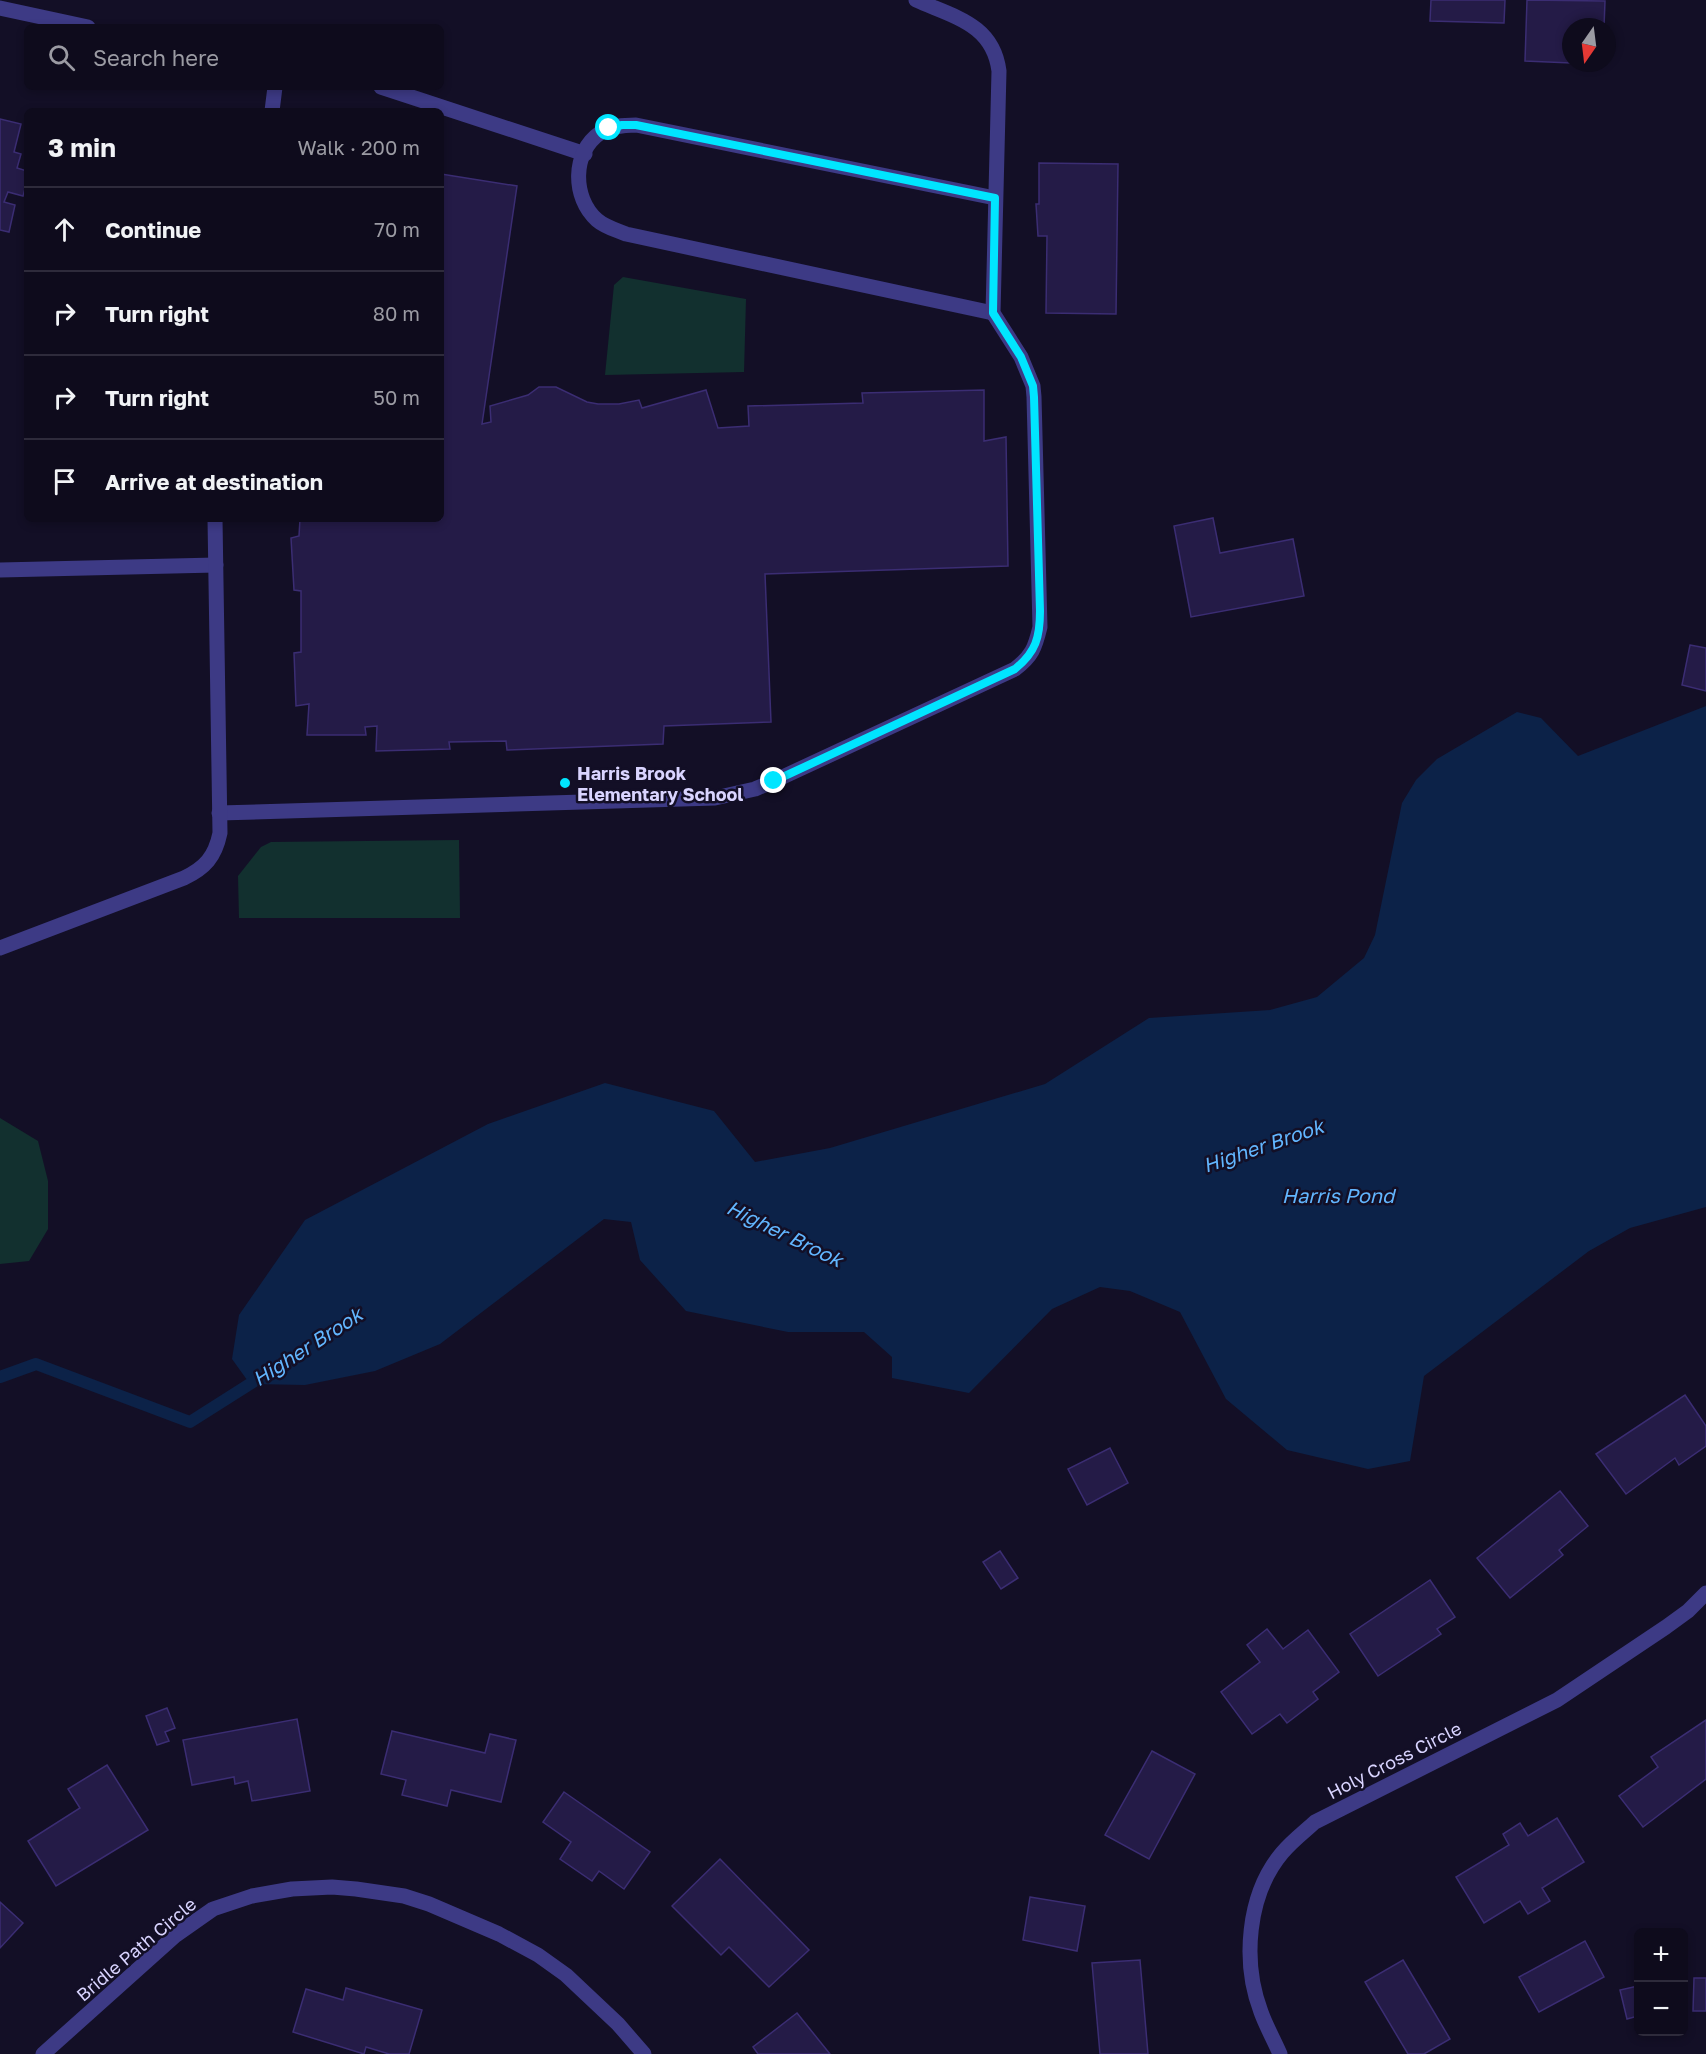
<!DOCTYPE html>
<html lang="en">
<head>
<meta charset="utf-8">
<style>
	body { margin:0; font-family:"Golos Text",sans-serif; background:#171425; color:#f1f3f6 }
	.controls { position:absolute; right:18px; bottom:18px; display:grid; overflow:hidden; border-radius:9px; box-shadow:0 3px 9px #0003 }
	.controls button { width:54px; height:54px; display:grid; place-items:center; padding:0; border:0; border-bottom:2px solid #2e2b3b; background:#0e0b1c; color:#f1f3f6; font:30px sans-serif }
	.compass { position:absolute; left:1562px; top:18px; width:54px; height:54px; border-radius:50%; background:#0e0b1c; box-shadow:0 3px 9px #0003; rotate:194deg }
	.stop { position:absolute; width:18px; height:18px; margin:-14px; border:4px solid #00e5ff; border-radius:50%; background:#fff }
	.stop.end { background:#00e5ff; border-color:#fff; box-shadow:0 2px 6px #0008 }
	.list { margin:0; padding:0; list-style:none }
	h2 { display:flex; justify-content:space-between; align-items:center; height:78px; margin:0; padding:0 24px; font-size:26px }
	h2 small { font-size:20px; font-weight:400; color:#9b9ba3 }
	.list li { display:grid; grid-template-columns:39px 1fr auto; gap:18px; align-items:center; box-sizing:border-box; height:84px; padding:0 24px; border-top:2px solid #2e2b3b }
	.list b { display:block; font-size:22px; white-space:nowrap }
	.list em { font-size:20px; font-style:normal; color:#9b9ba3 }
	.icon { flex:none; width:33px; height:33px; fill:none; stroke:currentColor; stroke-width:2; stroke-linecap:round; stroke-linejoin:round }
	.map { position:relative; flex:none; width:1706px; height:2054px; overflow:hidden }
	.search { position:absolute; background:#0e0b1c; box-shadow:0 3px 9px #0003; left:24px; top:24px; width:420px; height:66px; display:flex; align-items:center; gap:15px; box-sizing:border-box; padding:0 21px; border-radius:9px; color:#9b9ba3; font-size:22px }
	.panel { position:absolute; background:#0e0b1c; box-shadow:0 3px 9px #0003; left:24px; top:108px; width:420px; height:414px; border-radius:9px }
	.map>svg:first-child { display:block }
	.green { fill:#12302f }
	.water { fill:#0c2248 }
	.lines { fill:none; stroke-linecap:round; stroke-linejoin:round }
	.stream { stroke:#0c2248; stroke-width:12 }
	.building { fill:#241b47; stroke:#3b2d73; stroke-width:1.5 }
	.service { stroke:#3d3a85; stroke-width:15 }
	.minor { stroke:#3d3a85; stroke-width:15 }
	.route { stroke:#00e5ff; stroke-width:8 }
	.poi-dot { fill:#00e5ff; stroke:#130f26; stroke-width:2 }
	.labels { text-anchor:middle; dominant-baseline:central; stroke-width:5; stroke-linejoin:round; paint-order:stroke }
	.poi-label { font-size:18px; font-weight:bold; fill:#d9d4ff; stroke:#130f26; text-anchor:start }
	.street-label { font-size:18px; fill:#d9d4ff; stroke:#130f26 }
	.water-label { font-size:20px; font-style:italic; fill:#62b6ff; stroke:#130f26 }
</style>
</head>
<body>
<div class="map">
<svg width="1706" height="2054" viewBox="0 0 1706 2054">
	<rect width="100%" height="100%" fill="#130f26"/>
	<!-- green -->
	<g class="green">
		<polygon points="623,277 746,299 744,372 605,375 614,285"/>
		<polygon points="459,840 460,918 239,918 238,876 261,847 271,842"/>
		<polygon points="0,1118 38,1141 48,1181 48,1229 29,1261 0,1264"/>
	</g>
	<!-- water -->
	<polygon class="water" points="1706,706 1706,1207 1630,1228 1589,1251 1424,1376 1410,1461 1368,1469 1287,1450 1226,1399 1180,1312 1130,1291 1100,1287 1052,1309 969,1393 892,1378 892,1357 864,1332 788,1332 686,1311 640,1260 631,1222 604,1219 440,1344 375,1371 305,1385 250,1384 232,1359 239,1315 305,1220 488,1124 605,1083 714,1111 755,1162 830,1148 1045,1084 1149,1018 1270,1010 1317,997 1364,958 1375,935 1402,803 1416,780 1437,759 1517,712 1541,718 1578,756"/>
	<g class="lines">
		<!-- stream -->
		<polyline class="stream" points="0,1377 36,1364 190,1422 264,1375"/>
	</g>
	<!-- building -->
	<g class="building">
		<polygon points="1431,0 1505,0 1504,23 1430,21"/>
		<polygon points="1527,0 1605,1 1604,27 1571,27 1571,63 1525,61"/>
		<polygon points="0,119 21,124 14,152 21,154 17,168 27,171 27,182 23,196 8,192 4,202 15,205 9,232 0,230"/>
		<polygon points="1039,163 1118,164 1116,314 1046,313 1047,236 1038,236 1036,204 1039,204"/>
		<polygon points="441,174 517,186 482,424 491,422 490,406 528,395 539,387 556,387 587,402 598,404 619,404 639,400 642,408 706,390 718,428 749,426 748,406 863,403 862,393 984,390 984,441 1006,437 1008,566 765,574 771,722 664,726 663,744 507,750 506,741 449,742 450,749 376,751 377,726 365,727 366,735 307,735 309,704 296,706 294,653 301,652 301,591 294,590 291,538 299,536 300,519 441,519"/>
		<polygon points="1213,518 1220,553 1293,539 1304,596 1191,617 1174,526"/>
		<polygon points="1690,645 1706,648 1706,691 1682,685"/>
		<polygon points="1685,1395 1706,1426 1706,1446 1679,1465 1675,1458 1626,1494 1596,1454"/>
		<polygon points="1110,1448 1128,1483 1087,1505 1068,1469"/>
		<polygon points="1560,1491 1588,1526 1559,1550 1563,1555 1510,1598 1477,1558"/>
		<polygon points="1000,1551 1018,1578 1001,1589 983,1562"/>
		<polygon points="1430,1580 1455,1617 1437,1629 1441,1634 1378,1676 1350,1634"/>
		<polygon points="1267,1629 1283,1649 1308,1630 1339,1672 1313,1692 1318,1699 1287,1723 1280,1714 1252,1734 1221,1692 1260,1662 1247,1645"/>
		<polygon points="167,1708 175,1728 165,1732 169,1741 157,1745 146,1716"/>
		<polygon points="297,1719 310,1791 252,1801 248,1781 235,1784 234,1777 192,1785 183,1740"/>
		<polygon points="1706,1720 1706,1779 1643,1827 1619,1796 1658,1767 1651,1757"/>
		<polygon points="392,1731 485,1753 490,1734 516,1740 501,1802 451,1790 447,1806 402,1795 406,1780 381,1774"/>
		<polygon points="1152,1751 1195,1774 1149,1859 1105,1835"/>
		<polygon points="107,1765 148,1830 56,1886 28,1841 80,1808 68,1789"/>
		<polygon points="564,1792 650,1852 624,1889 599,1871 592,1881 560,1859 571,1842 543,1822"/>
		<polygon points="1557,1818 1584,1862 1542,1888 1550,1901 1528,1914 1520,1901 1484,1923 1456,1877 1509,1845 1503,1834 1520,1823 1528,1836"/>
		<polygon points="720,1859 809,1950 769,1987 729,1947 721,1955 672,1906"/>
		<polygon points="1030,1897 1085,1906 1077,1951 1023,1940"/>
		<polygon points="0,1902 23,1923 0,1948"/>
		<polygon points="1585,1941 1604,1977 1539,2012 1519,1977"/>
		<polygon points="1140,1960 1148,2054 1100,2054 1092,1963"/>
		<polygon points="1403,1960 1450,2039 1424,2054 1408,2054 1365,1982"/>
		<polygon points="1694,1978 1706,1978 1706,2011 1693,2011"/>
		<polygon points="1638,1986 1638,2016 1627,2019 1620,1990"/>
		<polygon points="346,1988 422,2010 409,2054 389,2054 366,2047 364,2054 293,2032 306,1989 343,2000"/>
		<polygon points="797,2013 830,2054 758,2054 753,2047"/>
	</g>
	<g class="lines">
		<!-- service -->
		<g class="service">
			<polyline points="0,8 88,27"/>
			<polyline points="381,87 585,154"/>
			<polyline points="272,111 275,87"/>
			<path d="M993 313 626 234C616 230 605 227 597 220 572 198 572 152 600 133 611 126 623 125 636 125L995 198"/>
			<polyline points="0,570 216,565"/>
			<path d="M219 813 715 798 755 789 774 781 1015 669C1032 656 1035 648 1040 627L1034 397 1033 386 1021 357 993 313 999 71C993 24 954 17 916 0"/>
			<path d="M0 948 184 878C205 868 215 857 220 833L215 519"/>
		</g>
		<!-- minor -->
		<g class="minor">
			<polyline points="43,2054 176,1935 213,1909 252,1896 292,1889 332,1887 356,1889 404,1896 429,1904 499,1934 538,1955 566,1975 618,2024 644,2054"/>
			<path d="M1280 2054C1274 2040 1266 2026 1261 2012 1242 1962 1247 1895 1282 1853 1292 1841 1304 1832 1315 1822L1557 1700 1666 1627 1688 1611 1706 1593"/>
		</g>
	</g>
	<g class="lines">
		<!-- route -->
		<path class="route" d="M609 128 622 125H636L995 198 993 313 1021 357 1033 386 1034 397 1040 611C1040 637 1036 652 1015 669L774 781"/>
	</g>
	<!-- markers -->
	<circle class="poi-dot" cx="565" cy="783" r="6"/>
	<g class="labels">
		<!-- poi labels -->
		<g class="poi-label">
			<text x="577" y="773">Harris Brook<tspan x="577" dy="21">Elementary School</tspan></text>
		</g>
		<!-- street labels -->
		<g class="street-label">
			<text transform="translate(1394 1760) rotate(-27)">Holy Cross Circle</text>
			<text transform="translate(136 1949) rotate(-40)">Bridle Path Circle</text>
		</g>
		<!-- water labels -->
		<g class="water-label">
			<text transform="translate(1263 1145) rotate(-19)">Higher Brook</text>
			<text x="1338" y="1195">Harris Pond</text>
			<text transform="translate(785 1233) rotate(26)">Higher Brook</text>
			<text transform="translate(307 1346) rotate(-33)">Higher Brook</text>
		</g>
	</g>
</svg>
<div class="controls">
<button>+</button>
<button>−</button>
</div>
<svg class="compass" viewBox="-18 -18 36 36"><path d="M0-13l5 13h-10z" fill="#e53935"/><path d="M0 13l5-13h-10z" fill="#9b9ba3"/></svg>
<div class="stop" style="left:609px;top:128px"></div>
<div class="stop end" style="left:774px;top:781px"></div>
<div class="search"><svg class="icon" aria-label="search" viewBox="0 0 24 24"><circle cx="10" cy="10" r="6"/><path d="M15 15l6 6"/></svg>Search here</div>
<section class="panel">
<h2>3 min<small>Walk · 200 m</small></h2>
<ul class="list">
<li><svg class="icon" aria-label="ahead" viewBox="0 0 24 24"><path d="M12 20V5M6 11l6-6 6 6"/></svg><div><b>Continue</b></div><em>70 m</em></li>
<li><svg class="icon" aria-label="right" viewBox="0 0 24 24"><path d="M7 20v-9h11M14 6l5 5-5 5"/></svg><div><b>Turn right</b></div><em>80 m</em></li>
<li><svg class="icon" aria-label="right" viewBox="0 0 24 24"><path d="M7 20v-9h11M14 6l5 5-5 5"/></svg><div><b>Turn right</b></div><em>50 m</em></li>
<li><svg class="icon" aria-label="arrive" viewBox="0 0 24 24"><path d="M6 21V4h12l-3 4 3 4H6"/></svg><div><b>Arrive at destination</b></div></li>
</ul>
</section>
</div>
</body>
</html>
